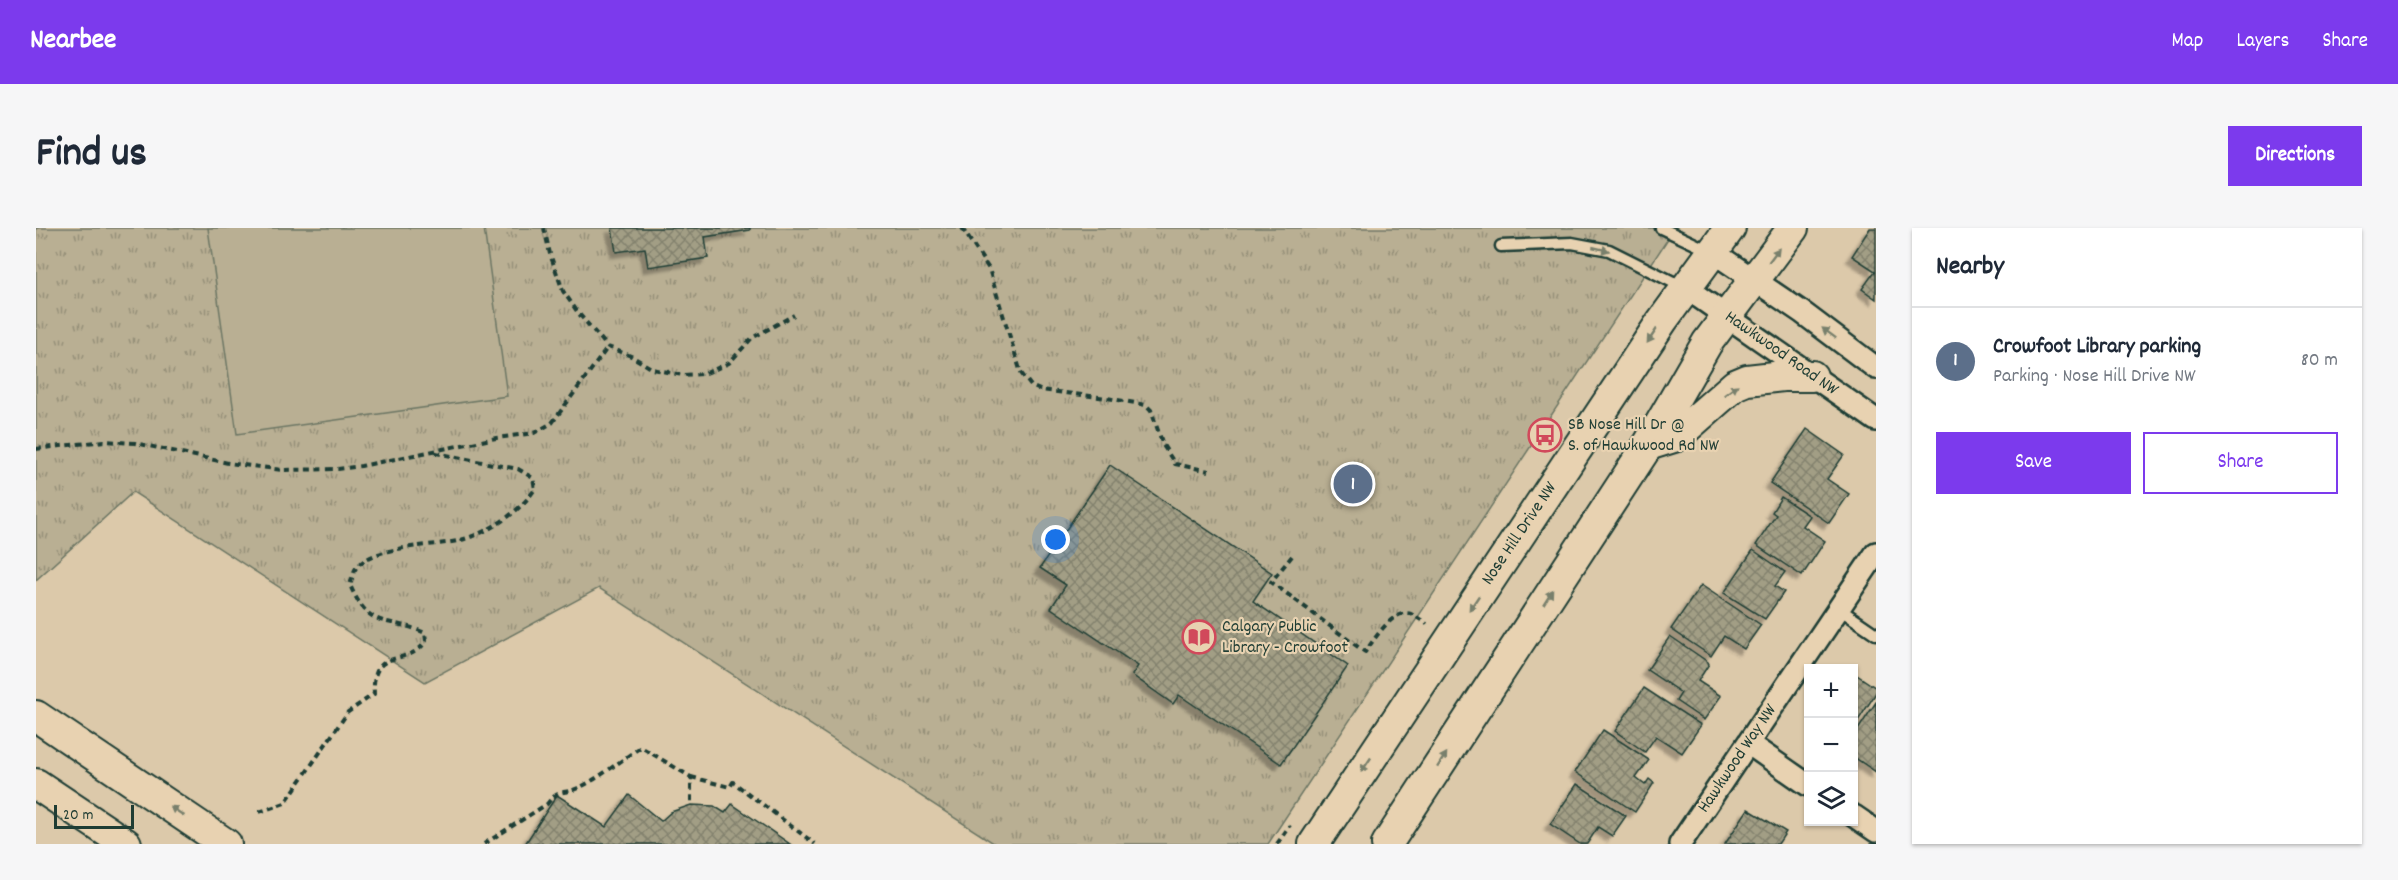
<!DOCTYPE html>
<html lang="en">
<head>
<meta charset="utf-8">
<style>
	body { margin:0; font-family:Dekko,sans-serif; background:#f6f6f7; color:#1f2937 }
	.controls { position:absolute; right:18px; bottom:18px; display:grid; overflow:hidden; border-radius:0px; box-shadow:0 2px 4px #0004 }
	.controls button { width:54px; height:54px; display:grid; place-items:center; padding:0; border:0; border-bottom:2px solid #e0e1e3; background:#fff; color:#1f2937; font:30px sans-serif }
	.scale { position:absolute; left:18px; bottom:15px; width:80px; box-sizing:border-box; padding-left:6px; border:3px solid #1f3d34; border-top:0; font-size:16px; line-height:21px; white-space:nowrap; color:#1f3d34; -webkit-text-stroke:4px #e8d2b1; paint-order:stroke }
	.you { position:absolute; left:1020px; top:312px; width:21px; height:21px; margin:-15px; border:4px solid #fff; border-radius:50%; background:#1a73e8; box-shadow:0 0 0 9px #1a73e833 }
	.badge { display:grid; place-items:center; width:39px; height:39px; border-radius:50%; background:#7c3aed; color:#fff; font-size:20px; font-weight:700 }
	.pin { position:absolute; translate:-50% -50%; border:3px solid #fff; box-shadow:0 2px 6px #0006 }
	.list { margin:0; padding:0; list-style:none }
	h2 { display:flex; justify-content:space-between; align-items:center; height:78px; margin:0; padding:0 24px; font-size:26px }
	h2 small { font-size:20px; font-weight:400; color:#747a83 }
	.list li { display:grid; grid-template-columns:39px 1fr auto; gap:18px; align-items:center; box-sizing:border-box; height:108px; padding:0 24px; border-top:2px solid #e0e1e3 }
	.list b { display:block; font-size:22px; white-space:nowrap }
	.list p { margin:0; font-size:20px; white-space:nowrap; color:#747a83 }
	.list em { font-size:20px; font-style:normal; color:#747a83 }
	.actions { display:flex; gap:12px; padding:18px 24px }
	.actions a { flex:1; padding:14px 0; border:2px solid #7c3aed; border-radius:0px; text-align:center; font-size:21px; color:#7c3aed }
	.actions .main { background:#7c3aed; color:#fff }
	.icon { flex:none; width:33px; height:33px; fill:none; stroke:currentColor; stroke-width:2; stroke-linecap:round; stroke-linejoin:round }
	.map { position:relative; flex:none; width:1840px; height:616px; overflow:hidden; border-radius:0px }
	header { display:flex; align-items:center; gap:36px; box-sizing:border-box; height:84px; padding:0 30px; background:#7c3aed; color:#fff }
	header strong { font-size:28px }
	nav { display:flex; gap:33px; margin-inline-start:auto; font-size:21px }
	.intro { display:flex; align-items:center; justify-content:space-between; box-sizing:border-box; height:144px; padding:0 36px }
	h1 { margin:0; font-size:42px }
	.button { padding:15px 27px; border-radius:0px; background:#7c3aed; color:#fff; font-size:21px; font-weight:700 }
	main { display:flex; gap:36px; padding:0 36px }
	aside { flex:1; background:#fff; border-radius:0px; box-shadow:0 2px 4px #0004 }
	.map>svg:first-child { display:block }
	.grass { fill:url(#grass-tufts); stroke:#6c7664; stroke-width:1.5 }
	.pitch { fill:#b9af93; stroke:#6c7664; stroke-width:1.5 }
	.building { fill:url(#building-cross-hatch); stroke:#1f3d34; stroke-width:1.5; filter:url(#shadow) }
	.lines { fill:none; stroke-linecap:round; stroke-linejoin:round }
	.lane-casing { stroke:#1f3d34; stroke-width:15 }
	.street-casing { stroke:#1f3d34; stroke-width:26 }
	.secondary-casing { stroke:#1f3d34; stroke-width:34 }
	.path { stroke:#1f3d34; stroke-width:4; stroke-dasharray:6 4.5; stroke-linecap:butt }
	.lane { stroke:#e8d2b1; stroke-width:10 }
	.street { stroke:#e8d2b1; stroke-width:21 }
	.secondary { stroke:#e8d2b1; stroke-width:30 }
	.oneway { fill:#79806c }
	.labels { text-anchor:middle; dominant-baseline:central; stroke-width:4.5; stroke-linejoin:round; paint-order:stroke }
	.street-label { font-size:18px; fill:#1f3d34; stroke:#e8d2b1 }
	.poi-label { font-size:18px; fill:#1f3d34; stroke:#e8d2b1; text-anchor:start }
</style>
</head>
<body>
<header>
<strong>Nearbee</strong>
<nav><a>Map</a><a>Layers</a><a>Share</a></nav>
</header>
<div class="intro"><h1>Find us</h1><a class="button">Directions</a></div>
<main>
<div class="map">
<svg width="1840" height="616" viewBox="0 0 1840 616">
	<defs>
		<pattern id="grass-tufts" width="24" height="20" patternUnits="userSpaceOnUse" patternTransform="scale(1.5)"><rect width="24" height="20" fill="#b9af93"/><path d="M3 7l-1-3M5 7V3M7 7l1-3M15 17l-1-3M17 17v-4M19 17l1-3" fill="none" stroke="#969079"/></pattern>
		<pattern id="building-cross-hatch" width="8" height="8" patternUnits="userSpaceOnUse" patternTransform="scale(1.5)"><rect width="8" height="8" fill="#a29e85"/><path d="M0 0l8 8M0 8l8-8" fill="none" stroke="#83826e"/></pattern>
		<filter id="shadow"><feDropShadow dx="-5.5" dy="5.5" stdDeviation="1.5" flood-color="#0004"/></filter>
	</defs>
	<rect width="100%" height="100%" fill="#dcc9aa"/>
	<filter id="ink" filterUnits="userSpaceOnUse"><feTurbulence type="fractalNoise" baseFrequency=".0167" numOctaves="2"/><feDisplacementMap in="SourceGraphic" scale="12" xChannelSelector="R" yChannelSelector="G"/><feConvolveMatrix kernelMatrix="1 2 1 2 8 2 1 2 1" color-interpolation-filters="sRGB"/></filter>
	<g filter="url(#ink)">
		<!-- grass -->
		<polygon class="grass" points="0,0 1639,0 1232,616 959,616 563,360 389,454 97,264 0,352"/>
		<!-- pitch -->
		<polygon class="pitch" points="172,0 448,0 471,168 201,206"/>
		<!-- building -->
		<g class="building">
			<polygon points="576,0 714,0 714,2 669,9 672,30 612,39 609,20 580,24"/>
			<polygon points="1834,0 1840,0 1840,71 1826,61 1839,43 1816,28"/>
			<polygon points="1771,201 1808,227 1791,251 1813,266 1793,295 1734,255"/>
			<polygon points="1074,237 1236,345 1217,373 1312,438 1245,536 1143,467 1137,476 1096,447 1102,438 1015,380 1030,357 1004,340"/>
			<polygon points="1745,269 1774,288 1767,298 1789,313 1766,348 1720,317 1740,287 1736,284"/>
			<polygon points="1717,322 1749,344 1739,358 1748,364 1729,391 1688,365"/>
			<polygon points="1665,357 1725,397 1708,421 1688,408 1675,428 1635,401"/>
			<polygon points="1634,408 1672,434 1673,436 1662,453 1685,468 1668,492 1640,473 1645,465 1611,442"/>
			<polygon points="1818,445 1840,460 1840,465 1818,499"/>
			<polygon points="1608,460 1665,497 1646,525 1620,508 1609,524 1579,503"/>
			<polygon points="1840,474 1840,544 1818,529 1818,508"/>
			<polygon points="1567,502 1613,532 1600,550 1609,557 1613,551 1618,555 1599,584 1539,544"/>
			<polygon points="1541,556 1590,588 1576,608 1562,599 1551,616 1544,616 1514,596"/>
			<polygon points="521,567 570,599 593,567 625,593 635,584 655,577 678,578 689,585 696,576 754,616 489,616"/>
			<polygon points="1712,581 1750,604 1742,616 1689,616"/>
		</g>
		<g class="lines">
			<!-- lane casing -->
			<g class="lane-casing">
				<g id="lane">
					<polyline points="1625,0 1674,23"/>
					<polyline points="1465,18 1536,15 1573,22 1647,59"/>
					<polyline points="1802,380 1840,406"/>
				</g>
			</g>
			<!-- street casing -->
			<g class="street-casing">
				<g id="street">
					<polyline points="1677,24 1767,85 1840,140"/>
					<polyline points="1650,60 1840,192"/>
					<polyline points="1713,516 1772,557"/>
					<polyline points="1818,588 1840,603"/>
					<polyline points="1644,616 1840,325"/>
				</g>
			</g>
			<!-- secondary casing -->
			<g class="secondary-casing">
				<g id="secondary">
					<polyline points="1612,217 1641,208 1699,157 1711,152 1747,148 1776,148"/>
					<polyline points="0,488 190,616"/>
					<polyline points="0,556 90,616"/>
					<polyline points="1278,616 1626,93 1694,0"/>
					<polyline points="1351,616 1612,217 1671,115 1757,0"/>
				</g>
			</g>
			<!-- path -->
			<g class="path">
				<polyline points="508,0 514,26 527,63 543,86 572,119 595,128 617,141 646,147 668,146 693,135 716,110 758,87"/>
				<polyline points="926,0 953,41 985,145 995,158 1004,162 1071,170 1110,177 1115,182 1127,217 1139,236 1173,243"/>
				<polyline points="0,221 68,213 99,215 192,235 247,242 302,241 325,238 460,210 498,205 516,195 572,119"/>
				<path d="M1256 328 1235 354C1267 377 1297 401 1329 424 1338 412 1357 380 1375 386 1380 388 1386 393 1391 396"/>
				<polyline points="655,549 694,559 697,554 779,616"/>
				<path d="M223 584 249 575 312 484 338 466C335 416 372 441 390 413L389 405C352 388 334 404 314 357 316 352 317 344 320 340 338 317 394 319 421 313 451 306 482 286 499 261L497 250 482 241 395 224"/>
				<path d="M448 616 511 576C523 560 527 567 542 560 564 550 585 532 605 519L655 549V577"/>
				<polyline points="1241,616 1254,597"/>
			</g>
			<!-- lane -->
			<use href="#lane" class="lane"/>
			<!-- street -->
			<use href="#street" class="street"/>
			<!-- secondary -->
			<use href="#secondary" class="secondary"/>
		</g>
		<!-- one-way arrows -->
		<defs><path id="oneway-solid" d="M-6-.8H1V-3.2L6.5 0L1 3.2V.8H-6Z" transform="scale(1.5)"/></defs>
		<g class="oneway">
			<use href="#oneway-solid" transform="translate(1565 21) rotate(13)"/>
			<use href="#oneway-solid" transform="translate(1738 27) rotate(-53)"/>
			<use href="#oneway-solid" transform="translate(1793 105) rotate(-143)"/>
			<use href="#oneway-solid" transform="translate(1616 108) rotate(124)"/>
			<use href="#oneway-solid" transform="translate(1695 162) rotate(-37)"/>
			<use href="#oneway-solid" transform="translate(1512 369) rotate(-57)"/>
			<use href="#oneway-solid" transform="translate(1438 375) rotate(124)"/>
			<use href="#oneway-solid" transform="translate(1406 532) rotate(-57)"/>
			<use href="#oneway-solid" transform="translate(1330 537) rotate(124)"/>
			<use href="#oneway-solid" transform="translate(141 583) rotate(-146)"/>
		</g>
	</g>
	<!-- icons -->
	<defs>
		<g id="bus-ring" transform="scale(1.725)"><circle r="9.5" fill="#e8d2b1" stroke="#d1495b" stroke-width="1.5"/><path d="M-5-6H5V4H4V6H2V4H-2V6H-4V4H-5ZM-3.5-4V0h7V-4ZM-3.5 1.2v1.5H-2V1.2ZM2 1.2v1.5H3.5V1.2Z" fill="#d1495b"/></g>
		<g id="library-ring" transform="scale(1.725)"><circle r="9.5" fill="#e8d2b1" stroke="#d1495b" stroke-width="1.5"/><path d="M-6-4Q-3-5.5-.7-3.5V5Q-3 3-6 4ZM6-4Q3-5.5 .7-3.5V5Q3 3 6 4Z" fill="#d1495b"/></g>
	</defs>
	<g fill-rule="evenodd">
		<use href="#bus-ring" x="1509" y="207"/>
		<use href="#library-ring" x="1163" y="409"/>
	</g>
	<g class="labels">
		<!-- street labels -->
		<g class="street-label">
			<text transform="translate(1745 126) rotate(35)">Hawkwood Road NW</text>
			<text transform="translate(1484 306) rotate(-56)">Nose Hill Drive NW</text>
			<text transform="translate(1702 531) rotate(-56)">Hawkwood Way NW</text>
		</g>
		<!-- poi labels -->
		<g class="poi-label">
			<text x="1532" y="197">SB Nose Hill Dr @<tspan x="1532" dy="21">S. of Hawkwood Rd NW</tspan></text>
			<text x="1186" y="399">Calgary Public<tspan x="1186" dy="21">Library - Crowfoot</tspan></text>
		</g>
	</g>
</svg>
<div class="controls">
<button>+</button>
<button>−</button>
<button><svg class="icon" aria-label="layers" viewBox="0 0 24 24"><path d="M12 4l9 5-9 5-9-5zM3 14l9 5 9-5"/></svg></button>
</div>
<div class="scale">20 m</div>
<div class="you"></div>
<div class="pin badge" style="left:1317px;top:256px;background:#5c6f8a">1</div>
</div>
<aside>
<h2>Nearby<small></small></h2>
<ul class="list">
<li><span class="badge" style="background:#5c6f8a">1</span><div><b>Crowfoot Library parking</b><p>Parking · Nose Hill Drive NW</p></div><em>80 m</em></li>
</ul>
<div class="actions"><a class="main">Save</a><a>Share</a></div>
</aside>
</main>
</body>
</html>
